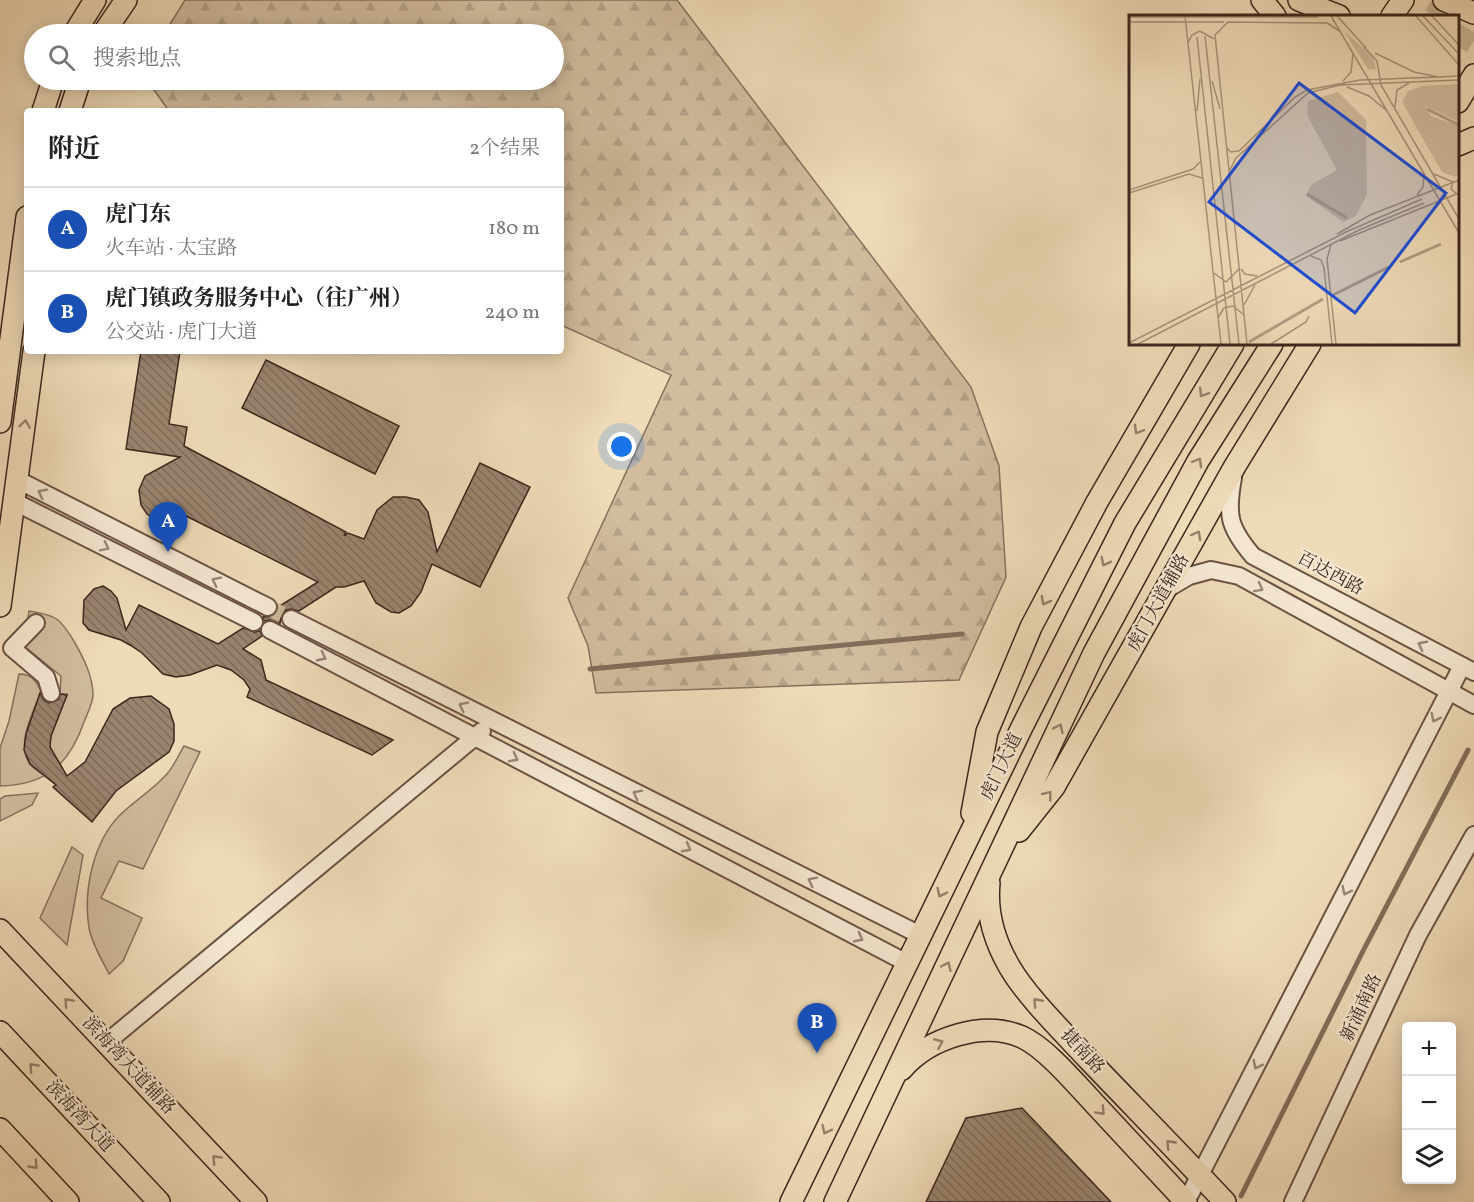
<!DOCTYPE html>
<html lang="zh">
<head>
<meta charset="utf-8">
<style>
	body { margin:0; font-family:Vollkorn,"Noto Serif SC",serif; background:#f6f6f6; color:#222 }
	.controls { position:absolute; right:18px; bottom:18px; display:grid; overflow:hidden; border-radius:6px; box-shadow:0 3px 15px #0003 }
	.controls button { width:54px; height:54px; display:grid; place-items:center; padding:0; border:0; border-bottom:2px solid #e0e0e0; background:#fff; color:#222; font:30px sans-serif }
	.you { position:absolute; left:622px; top:447px; width:21px; height:21px; margin:-15px; border:4px solid #fff; border-radius:50%; background:#1a73e8; box-shadow:0 0 0 9px #1a73e833 }
	.badge { display:grid; place-items:center; width:39px; height:39px; border-radius:50%; background:#8f2418; color:#fff; font-size:20px; font-weight:700 }
	.pin { position:absolute; translate:-50% -50px; filter:drop-shadow(0 2px 3px #0008) }
	.pin::after { content:''; position:absolute; top:32px; width:21px; height:18px; background:inherit; clip-path:polygon(0 0,100% 0,50% 100%) }
	.list { margin:0; padding:0; list-style:none }
	h2 { display:flex; justify-content:space-between; align-items:center; height:78px; margin:0; padding:0 24px; font-size:26px }
	h2 small { font-size:20px; font-weight:400; color:#767676 }
	.list li { display:grid; grid-template-columns:39px 1fr auto; gap:18px; align-items:center; box-sizing:border-box; height:84px; padding:0 24px; border-top:2px solid #e0e0e0 }
	.list b { display:block; font-size:22px; white-space:nowrap }
	.list p { margin:0; font-size:20px; white-space:nowrap; color:#767676 }
	.list em { font-size:20px; font-style:normal; color:#767676 }
	.icon { flex:none; width:33px; height:33px; fill:none; stroke:currentColor; stroke-width:2; stroke-linecap:round; stroke-linejoin:round }
	.map { position:relative; flex:none; width:1474px; height:1202px; overflow:hidden }
	.search { position:absolute; background:#fff; box-shadow:0 3px 15px #0003; left:24px; top:24px; width:540px; height:66px; display:flex; align-items:center; gap:15px; box-sizing:border-box; padding:0 21px; border-radius:33px; color:#767676; font-size:22px }
	.panel { position:absolute; background:#fff; box-shadow:0 3px 15px #0003; left:24px; top:108px; width:540px; height:246px; border-radius:6px }
	.map>svg:first-child { display:block }
	.grass { fill:#d1bc9e; stroke:#87715e; stroke-width:1.5 }
	.forest { fill:url(#forest-firs); stroke:#87715e; stroke-width:1.5 }
	.lines { fill:none; stroke-linecap:round; stroke-linejoin:round }
	.stream { stroke:#836d5a; stroke-width:5 }
	.building { fill:url(#building-back-hatch); stroke:#3d261d; stroke-width:1.5 }
	.minor-tunnel { stroke:#cbb799; stroke-width:16; stroke-dasharray:16 8; stroke-linecap:butt }
	.major-tunnel { stroke:#cbb799; stroke-width:21; stroke-dasharray:21 10; stroke-linecap:butt }
	.minor-casing { stroke:#6a5344; stroke-width:20 }
	.major-casing { stroke:#3d261d; stroke-width:24 }
	.minor { stroke:#f5e8d1; stroke-width:16 }
	.major { stroke:#efdbb8; stroke-width:21 }
	.oneway { stroke:#96806a }
	.oneway2 { stroke:#998777 }
	.labels { text-anchor:middle; dominant-baseline:central; stroke-width:4.5; stroke-linejoin:round; paint-order:stroke }
	.street-label { font-size:18px; fill:#3d261d; stroke:#f5e8d1 }
	.inset-river { fill:none; stroke:#b29d83; stroke-width:3 }
	.inset-road { fill:none; stroke:#a8937a; stroke-width:1.5 }
	.view { fill:#1d4ed8; fill-opacity:0.15; stroke:#1d4ed8; stroke-width:3 }
	.inset-edge { fill:none; stroke:#3d261d; stroke-width:3 }
</style>
</head>
<body>
<div class="map">
<svg width="1474" height="1202" viewBox="0 0 1474 1202">
	<defs>
		<pattern id="forest-firs" width="22" height="20" patternUnits="userSpaceOnUse" patternTransform="scale(1.5)"><rect width="22" height="20" fill="#d1bc9e"/><path d="M5 1l3.5 6h-7zM16 11l3.5 6h-7z" fill="#b4a188"/></pattern>
		<pattern id="building-back-hatch" width="6" height="6" patternUnits="userSpaceOnUse" patternTransform="scale(1.5)"><rect width="6" height="6" fill="#9a846e"/><path d="M-1 5l2 2M0 0l6 6M5-1l2 2" fill="none" stroke="#7f6c5a"/></pattern>
	</defs>
	<rect width="100%" height="100%" fill="#efdbb8"/>
	<filter id="stains"><feTurbulence type="fractalNoise" baseFrequency=".00333" numOctaves="4"/><feColorMatrix values="0 0 0 0 .2 0 0 0 0 .09 0 0 0 0 .02 0 0 0 .5 -.17"/></filter>
	<radialGradient id="worn" r=".72"><stop offset=".6" stop-color="#630" stop-opacity="0"/><stop offset="1" stop-color="#630" stop-opacity=".3"/></radialGradient>
	<!-- grass -->
	<g class="grass">
		<path d="M29 611C57 615 61 619 75 643 84 659 93 677 93 695 93 703 87 714 84 722 69 765 46 785 0 786V748L9 721 19 674C32 674 36 681 41 691 34 711 15 744 30 764 33 768 40 772 45 776L51 736 67 694H60L61 676 24 646Z"/>
		<path d="M184 746 200 752 143 869 119 861 101 898 142 918 123 961 109 974C102 960 92 944 89 928 83 891 93 843 119 816 133 802 151 791 164 777 173 769 178 756 184 746Z"/>
		<polygon points="38,793 32,805 0,821 0,799 5,796"/>
		<polygon points="72,847 83,855 67,945 40,918"/>
	</g>
	<!-- forest -->
	<polygon class="forest" points="185,0 677,0 971,387 999,466 1006,577 959,680 596,693 588,646 568,598 671,375 561,325 561,111 169,111 147,80 554,80 554,34 164,34"/>
	<g class="lines">
		<!-- stream -->
		<g class="stream">
			<polyline points="590,669 962,634"/>
			<polyline points="1241,1196 1362,953 1468,750"/>
		</g>
	</g>
	<!-- building -->
	<g class="building">
		<polygon points="141,351 180,351 169,424 187,427 184,446 346,532 344,536 348,533 364,539 377,510 393,497 406,497 419,500 428,512 437,552 480,463 530,487 480,587 432,564 421,592 411,606 399,613 391,612 376,603 364,581 344,587 336,587 299,611 291,609 286,610 281,615 280,624 270,620 264,621 263,617 273,616 278,607 318,582 182,514 174,520 157,521 147,514 141,505 139,490 145,476 180,457 126,449"/>
		<polygon points="266,360 399,426 375,474 242,408"/>
		<polygon points="103,586 111,591 117,598 126,630 139,605 218,644 243,628 254,632 260,631 262,636 243,649 261,660 266,680 393,740 372,755 247,697 250,689 244,680 231,670 217,665 190,675 176,677 163,674 142,653 130,645 121,640 89,630 83,623 84,600 94,589"/>
		<polygon points="40,693 44,700 49,703 58,700 61,694 67,695 51,736 50,747 67,776 85,762 113,709 130,698 151,696 169,709 174,724 174,741 169,752 116,791 92,822 53,787 56,785 30,764 24,750 26,734"/>
		<polygon points="1022,1108 1111,1202 926,1202 966,1118"/>
	</g>
	<g class="lines">
		<!-- minor-tunnel -->
		<polyline class="minor-tunnel" points="268,607 291,619"/>
		<!-- major-tunnel -->
		<g class="major-tunnel">
			<polyline points="1434,16 1444,0"/>
			<polyline points="1458,47 1474,20"/>
		</g>
		<!-- minor casing -->
		<g class="minor-casing">
			<g id="minor">
				<path d="M1233 478C1226 515 1229 528 1253 556L1474 672"/>
				<polyline points="18,480 268,607"/>
				<polyline points="15,502 254,622"/>
				<polyline points="1167,589 1189,576 1211,570 1239,576 1474,705"/>
				<polyline points="291,619 920,935"/>
				<polyline points="36,623 12,648 46,677 51,693"/>
				<polyline points="270,630 907,963"/>
				<polyline points="106,1043 482,731"/>
				<polyline points="1186,1202 1462,666"/>
				<polyline points="1293,1202 1418,935 1474,835"/>
			</g>
		</g>
		<!-- major casing -->
		<g class="major-casing">
			<g id="major">
				<polyline points="1262,0 1275,16"/>
				<polyline points="1299,0 1339,16"/>
				<polyline points="1444,0 1474,13"/>
				<polyline points="1392,16 1403,0"/>
				<polyline points="74,34 95,0"/>
				<polyline points="103,34 126,0"/>
				<polyline points="1458,102 1474,75"/>
				<polyline points="43,111 53,80"/>
				<polyline points="70,111 80,80"/>
				<polyline points="1458,145 1474,138"/>
				<polyline points="0,422 27,217"/>
				<polyline points="0,606 34,351"/>
				<polyline points="972,813 987,732 1031,627 1097,502 1189,344"/>
				<polyline points="1019,831 1054,787 1235,466 1310,344"/>
				<path d="M989 883C986 913 994 940 1009 966 1026 996 1065 1034 1089 1060 1134 1107 1180 1154 1225 1202"/>
				<polyline points="0,930 256,1202"/>
				<polyline points="0,1032 159,1202"/>
				<path d="M902 1069C929 1038 983 1020 1022 1037 1046 1048 1075 1083 1093 1102 1124 1135 1155 1169 1186 1202"/>
				<polyline points="0,1129 68,1202"/>
				<polyline points="791,1202 1022,727 1125,523 1233,344"/>
				<polyline points="835,1202 1094,653 1198,461 1272,344"/>
			</g>
		</g>
		<!-- minor -->
		<use href="#minor" class="minor"/>
		<!-- major -->
		<use href="#major" class="major"/>
	</g>
	<!-- one-way arrows -->
	<defs><path id="oneway-chevron" d="M-2-3.5L2.5 0L-2 3.5" fill="none" stroke-width="1.6" stroke-linecap="round" stroke-linejoin="round" transform="scale(1.5)"/></defs>
	<g class="oneway">
		<use href="#oneway-chevron" transform="translate(1203 393) rotate(121)"/>
		<use href="#oneway-chevron" transform="translate(25 424) rotate(-83)"/>
		<use href="#oneway-chevron" transform="translate(1138 430) rotate(120)"/>
		<use href="#oneway-chevron" transform="translate(1198 462) rotate(-60)"/>
		<use href="#oneway-chevron" transform="translate(1197 535) rotate(-61)"/>
		<use href="#oneway-chevron" transform="translate(1105 562) rotate(117)"/>
		<use href="#oneway-chevron" transform="translate(1045 601) rotate(118)"/>
		<use href="#oneway-chevron" transform="translate(1059 728) rotate(-65)"/>
		<use href="#oneway-chevron" transform="translate(1048 795) rotate(-51)"/>
		<use href="#oneway-chevron" transform="translate(941 893) rotate(116)"/>
		<use href="#oneway-chevron" transform="translate(947 966) rotate(-65)"/>
		<use href="#oneway-chevron" transform="translate(68 1002) rotate(-133)"/>
		<use href="#oneway-chevron" transform="translate(1037 1002) rotate(-132)"/>
		<use href="#oneway-chevron" transform="translate(939 1043) rotate(-23)"/>
		<use href="#oneway-chevron" transform="translate(33 1067) rotate(-133)"/>
		<use href="#oneway-chevron" transform="translate(1101 1111) rotate(47)"/>
		<use href="#oneway-chevron" transform="translate(826 1130) rotate(116)"/>
		<use href="#oneway-chevron" transform="translate(1170 1144) rotate(-134)"/>
		<use href="#oneway-chevron" transform="translate(216 1159) rotate(-133)"/>
		<use href="#oneway-chevron" transform="translate(34 1165) rotate(47)"/>
	</g>
	<g class="oneway2">
		<use href="#oneway-chevron" transform="translate(42 493) rotate(-153)"/>
		<use href="#oneway-chevron" transform="translate(105 547) rotate(26)"/>
		<use href="#oneway-chevron" transform="translate(216 581) rotate(-153)"/>
		<use href="#oneway-chevron" transform="translate(1259 588) rotate(29)"/>
		<use href="#oneway-chevron" transform="translate(1422 645) rotate(-152)"/>
		<use href="#oneway-chevron" transform="translate(322 657) rotate(28)"/>
		<use href="#oneway-chevron" transform="translate(463 706) rotate(-153)"/>
		<use href="#oneway-chevron" transform="translate(1435 718) rotate(117)"/>
		<use href="#oneway-chevron" transform="translate(514 758) rotate(28)"/>
		<use href="#oneway-chevron" transform="translate(637 794) rotate(-153)"/>
		<use href="#oneway-chevron" transform="translate(687 848) rotate(28)"/>
		<use href="#oneway-chevron" transform="translate(812 881) rotate(-153)"/>
		<use href="#oneway-chevron" transform="translate(1346 891) rotate(117)"/>
		<use href="#oneway-chevron" transform="translate(859 938) rotate(28)"/>
		<use href="#oneway-chevron" transform="translate(1257 1065) rotate(117)"/>
	</g>
	<g class="labels">
		<!-- street labels -->
		<g class="street-label">
			<text transform="translate(1330 574) rotate(28)">百达西路</text>
			<text transform="translate(1159 603) rotate(-61)">虎门大道辅路</text>
			<text transform="translate(1002 767) rotate(-64)">虎门大道</text>
			<text transform="translate(1362 1008) rotate(-65)">新涌南路</text>
			<text transform="translate(1082 1052) rotate(47)">捷南路</text>
			<text transform="translate(128 1066) rotate(47)">滨海湾大道辅路</text>
			<text transform="translate(79 1117) rotate(47)">滨海湾大道</text>
		</g>
	</g>
	<!-- overview -->
	<g transform="translate(1129 15)">
		<rect width="330" height="330" fill="#efdbb8"/>
		<path d="M330 69V107L296 91 302 101 330 111V159L325 162 313 157 273 87 279 76 293 71Z" fill="#d1bc9e"/>
		<path d="M215 16 244 42 247 55 239 54ZM209 77 237 105 238 179 227 201 214 207 177 181 182 170 208 155 178 100 179 86Z" fill="#d1bc9e"/>
		<path class="inset-river" d="M298 94 330 110M178 179 218 203M271 247 312 229M204 280 260 252M120 327 194 284"/>
		<path class="inset-road" d="M56 1 92 329M202 1 330 218M208 1 237 33M287 1 330 50M294 1 330 39M303 1 330 30M0 2H189M0 7H95M76 21 110 329M68 22 101 329M59 28 63 20 71 16 85 24M235 32 248 46 252 70 330 204M246 38 285 57 309 62 330 61M83 66 91 94M214 66 222 57 224 39M218 72 240 81 257 95M266 92 268 75 280 68M68 96 71 64M97 132 102 137 110 136 166 82 178 75 231 65 309 62M101 155 107 143 179 78 211 70 330 65M305 159 324 167 322 174 328 179M0 175 64 154 71 147M0 178 60 159 73 163M288 180 294 172 295 160M208 219 241 200 330 165M211 226 330 178M202 230 198 244 207 329M182 241 192 245 195 253 203 329M112 254 116 259 128 261M85 258 97 267 110 254M115 290 126 270M89 303 95 293 104 291 115 300M0 328 217 217 293 184M9 329 230 215 295 188M118 329 86 20 99 7 198 8 212 17M142 329 177 307 180 301"/>
		<path class="view" d="M170 68 317 178 226 298 80 187Z"/>
		<rect width="330" height="330" class="inset-edge"/>
	</g>
	<rect width="100%" height="100%" filter="url(#stains)"/>
	<rect width="100%" height="100%" fill="url(#worn)"/>
</svg>
<div class="controls">
<button>+</button>
<button>−</button>
<button><svg class="icon" aria-label="layers" viewBox="0 0 24 24"><path d="M12 4l9 5-9 5-9-5zM3 14l9 5 9-5"/></svg></button>
</div>
<div class="you"></div>
<div class="pin badge" style="left:168px;top:552px;background:#1a4fb4">A</div>
<div class="pin badge" style="left:817px;top:1053px;background:#1a4fb4">B</div>
<div class="search"><svg class="icon" aria-label="search" viewBox="0 0 24 24"><circle cx="10" cy="10" r="6"/><path d="M15 15l6 6"/></svg>搜索地点</div>
<section class="panel">
<h2>附近<small>2个结果</small></h2>
<ul class="list">
<li><span class="badge" style="background:#1a4fb4">A</span><div><b>虎门东</b><p>火车站 · 太宝路</p></div><em>180 m</em></li>
<li><span class="badge" style="background:#1a4fb4">B</span><div><b>虎门镇政务服务中心（往广州）</b><p>公交站 · 虎门大道</p></div><em>240 m</em></li>
</ul>
</section>
</div>
</body>
</html>
